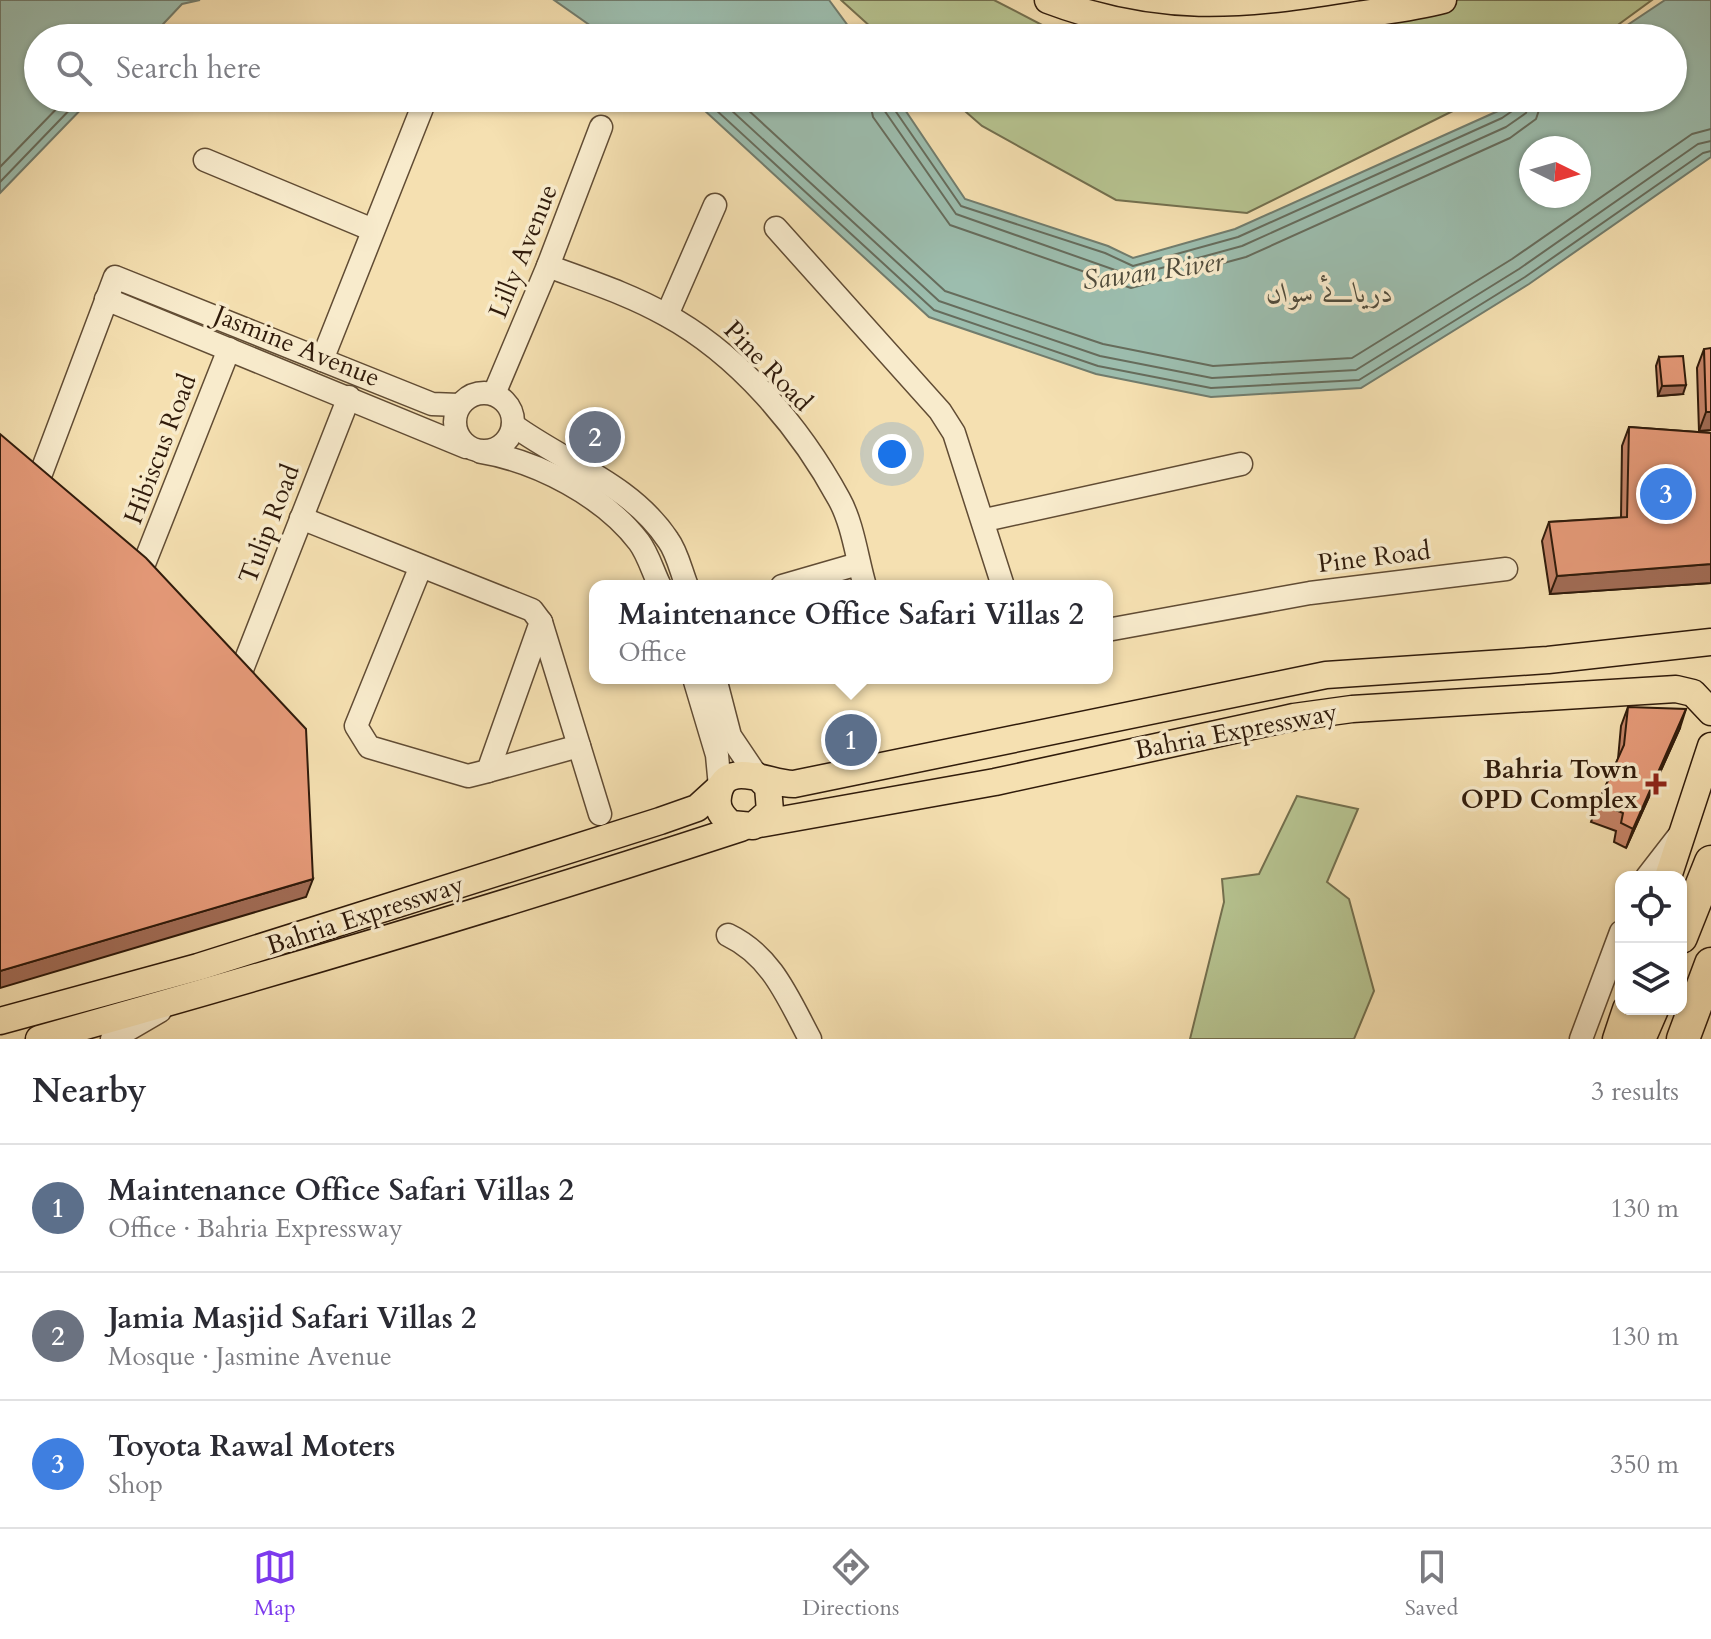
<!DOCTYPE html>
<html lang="en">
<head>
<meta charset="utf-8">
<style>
	body { margin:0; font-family:Cardo,Amiri,serif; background:#f2f2f3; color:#2b2b33 }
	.controls { position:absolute; right:24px; bottom:24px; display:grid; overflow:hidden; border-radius:16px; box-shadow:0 2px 6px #0004 }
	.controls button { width:72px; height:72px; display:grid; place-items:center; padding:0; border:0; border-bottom:2px solid #e1e1e2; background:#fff; color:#2b2b33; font:40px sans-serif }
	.compass { position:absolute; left:1519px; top:136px; width:72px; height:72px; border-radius:50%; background:#fff; box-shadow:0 2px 6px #0004; rotate:95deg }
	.you { position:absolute; left:892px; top:454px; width:28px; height:28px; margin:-20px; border:6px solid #fff; border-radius:50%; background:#1a73e8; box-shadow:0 0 0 12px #1a73e833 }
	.badge { display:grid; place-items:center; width:52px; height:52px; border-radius:50%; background:#7c3aed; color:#fff; font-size:26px; font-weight:700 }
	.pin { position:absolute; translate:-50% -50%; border:4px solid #fff; box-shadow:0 2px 8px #0006 }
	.popup { position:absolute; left:589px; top:580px; width:524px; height:104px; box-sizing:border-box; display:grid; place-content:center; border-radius:16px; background:#fff; filter:drop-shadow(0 2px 6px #0005); font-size:26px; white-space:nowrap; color:#7c7c81 }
	.popup b { font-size:30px; color:#2b2b33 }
	.popup::after { content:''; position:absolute; left:50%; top:100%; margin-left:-16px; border:16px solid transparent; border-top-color:#fff }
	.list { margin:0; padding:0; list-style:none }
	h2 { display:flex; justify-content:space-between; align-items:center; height:104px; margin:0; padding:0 32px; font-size:34px }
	h2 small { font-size:26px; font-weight:400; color:#7c7c81 }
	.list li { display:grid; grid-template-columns:52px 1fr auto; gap:24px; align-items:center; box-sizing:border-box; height:128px; padding:0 32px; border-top:2px solid #e1e1e2 }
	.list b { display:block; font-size:30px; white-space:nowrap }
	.list p { margin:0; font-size:26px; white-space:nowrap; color:#7c7c81 }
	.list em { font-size:26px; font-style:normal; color:#7c7c81 }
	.icon { flex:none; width:44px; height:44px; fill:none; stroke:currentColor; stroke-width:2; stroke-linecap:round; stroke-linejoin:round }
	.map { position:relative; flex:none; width:1711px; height:1039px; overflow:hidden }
	.search { position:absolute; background:#fff; box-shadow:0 2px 6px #0004; left:24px; right:24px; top:24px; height:88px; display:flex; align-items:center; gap:20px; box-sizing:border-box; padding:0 28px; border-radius:44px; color:#7c7c81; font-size:30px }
	.sheet { height:488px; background:#fff }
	nav { display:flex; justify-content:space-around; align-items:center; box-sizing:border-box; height:112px; border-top:2px solid #e1e1e2; background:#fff; font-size:22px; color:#7c7c81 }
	nav a { display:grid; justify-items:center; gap:4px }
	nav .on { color:#7c3aed }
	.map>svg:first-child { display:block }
	.green { fill:#b6c390; stroke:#736f4e; stroke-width:2 }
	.water { fill:#9cbdae; stroke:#717c6d; stroke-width:2; fill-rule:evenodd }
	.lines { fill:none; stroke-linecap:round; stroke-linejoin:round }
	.shore { stroke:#666c5c; stroke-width:2 }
	.minor-casing { stroke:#614c34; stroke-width:25 }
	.major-casing { stroke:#301b0b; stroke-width:29 }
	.highway-casing { stroke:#301b0b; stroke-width:35 }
	.minor { stroke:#f8ebcc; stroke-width:22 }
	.major { stroke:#f5e0b1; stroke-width:26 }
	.highway { stroke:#f5e0b1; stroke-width:32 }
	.wall { fill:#c68468; stroke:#301b0b; stroke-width:2 }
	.shaded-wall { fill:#a16c55; stroke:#301b0b; stroke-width:2 }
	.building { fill:#e69a79; stroke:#301b0b; stroke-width:2 }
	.poi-dot { fill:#8f2418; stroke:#f8ebcc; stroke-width:3 }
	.labels { text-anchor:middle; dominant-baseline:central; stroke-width:7; stroke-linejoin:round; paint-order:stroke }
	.street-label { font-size:26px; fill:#301b0b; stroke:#f8ebcc }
	.poi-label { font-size:26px; font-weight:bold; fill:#301b0b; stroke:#f8ebcc; text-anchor:end }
	.water-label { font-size:28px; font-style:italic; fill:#504c3c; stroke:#f8ebcc }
</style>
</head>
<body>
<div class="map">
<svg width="1711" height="1039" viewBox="0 0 1711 1039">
	<rect width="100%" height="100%" fill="#f5e0b1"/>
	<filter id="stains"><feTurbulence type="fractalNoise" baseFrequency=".0025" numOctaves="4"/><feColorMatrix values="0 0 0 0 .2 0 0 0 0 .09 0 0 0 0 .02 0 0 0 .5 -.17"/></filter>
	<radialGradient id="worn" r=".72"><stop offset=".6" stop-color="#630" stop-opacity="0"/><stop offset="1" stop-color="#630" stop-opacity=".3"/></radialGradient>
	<!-- green -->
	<g class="green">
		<polygon points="841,0 994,0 1067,38 883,38"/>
		<polygon points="1450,0 1652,0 1600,38 1344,38 1416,9"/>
		<polygon points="950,98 1479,98 1247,213 1116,200 982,126"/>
		<polygon points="1297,796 1358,809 1327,882 1349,899 1374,991 1354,1039 1190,1039 1224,902 1222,879 1259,874"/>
	</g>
	<!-- water -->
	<g class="water">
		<polygon points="0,0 200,0 182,4 150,38 38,38 38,98 92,98 0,193"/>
		<polygon points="554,0 829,0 857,38 608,38"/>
		<path d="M1665 0H1711V157L1529 284 1361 388 1211 397 1096 374 929 317 691 98H897L965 199 1108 246 1133 258 1235 229 1498 111 1517 98H1673V38H1608ZM1579 148V196H1531V148Z"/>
	</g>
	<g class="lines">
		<!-- shore -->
		<g class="shore">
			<polyline points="703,98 934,310 1098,366 1211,388 1359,380 1525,277 1703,153 1711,151"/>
			<polyline points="718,98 939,301 1100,356 1212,378 1356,370 1519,269 1698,144 1711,141"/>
			<polyline points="735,98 945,291 1103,344 1213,366 1352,358 1512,259 1692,134 1711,129"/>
			<polyline points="869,98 873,117 950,225 1131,288 1246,257 1510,138 1536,119 1543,98"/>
			<polyline points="881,98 884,110 956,214 1132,276 1242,246 1506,127 1526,113 1531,98"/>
			<polyline points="891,98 892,106 961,206 1105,253 1133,266 1238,237 1502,118 1518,107 1521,98"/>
			<polyline points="0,167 67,98"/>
			<polyline points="0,182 81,98"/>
		</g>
		<!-- minor casing -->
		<g class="minor-casing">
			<g id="minor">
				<polyline points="205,160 373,230"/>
				<polyline points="776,228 940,411 954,433 1003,586"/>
				<path d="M548 266C588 281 629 294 666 315 738 354 800 427 839 499 853 524 857 559 865 586"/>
				<polyline points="106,299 466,447"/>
				<polyline points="667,315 715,205"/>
				<polyline points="322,360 426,98"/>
				<circle cx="484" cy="422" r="29"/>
				<polyline points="494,394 548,266 601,127"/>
				<path d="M513 425C565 463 631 484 668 540 677 552 681 571 687 586"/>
				<path d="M481 452C537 461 604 496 639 542 648 554 653 572 660 586"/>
				<polyline points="37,484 115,277 432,404 459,405"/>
				<polyline points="301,518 532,610 541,622 488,771 468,776 369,747 356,726 421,566"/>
				<polyline points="985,520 1241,464"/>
				<polyline points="142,569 229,349"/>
				<polyline points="782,586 858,564"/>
				<polyline points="541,622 600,814"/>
				<polyline points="1107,630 1310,593 1506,569"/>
				<polyline points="241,672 349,397"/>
				<polyline points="694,678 717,755 720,787"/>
				<polyline points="715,678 730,736 757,776"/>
				<polyline points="488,771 579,746"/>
				<polyline points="1647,877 1678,837"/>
				<path d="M728 935C772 956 788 998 810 1039"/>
				<polyline points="112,1039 160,1011"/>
				<polyline points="1581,1039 1621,932"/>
			</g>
		</g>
		<!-- major casing -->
		<g class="major-casing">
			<g id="major">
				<path d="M1048 0C1156 41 1240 34 1351 16 1382 11 1413 8 1443 0"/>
				<path d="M757 776 768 787 770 811 753 826 731 824C723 817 716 809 718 797 723 756 771 785 794 784L1326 675 1548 660 1711 642"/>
				<polyline points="759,824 995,782 1294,717 1352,709 1676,689 1693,693 1711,712"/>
				<polyline points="1668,877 1711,746"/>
				<polyline points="0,1021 198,967 660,821 697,808 720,787"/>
				<path d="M39 1039C275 973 509 904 741 828"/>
				<polyline points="1616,1039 1626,1009"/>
			</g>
		</g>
		<!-- highway casing -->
		<g class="highway-casing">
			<g id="highway">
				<polyline points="1681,937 1711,862"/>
				<polyline points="1639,1039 1652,1009"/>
				<polyline points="1683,1039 1711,964"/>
			</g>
		</g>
		<!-- minor -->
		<use href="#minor" class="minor"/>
		<!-- major -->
		<use href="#major" class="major"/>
		<!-- highway -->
		<use href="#highway" class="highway"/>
	</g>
	<!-- wall -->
	<g class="wall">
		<polygon points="1704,349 1711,430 1699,431 1697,368"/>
		<polygon points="1659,357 1683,394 1658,396 1656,366"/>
		<polygon points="1629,427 1711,433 1711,583 1550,594 1542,541 1549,522 1621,518 1622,446"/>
		<polygon points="1628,707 1680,728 1626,848 1614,842 1616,831 1591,822 1598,803 1618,759 1621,726"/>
	</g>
	<!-- shaded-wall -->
	<g class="shaded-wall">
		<polygon points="1686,385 1683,394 1658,396 1662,386"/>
		<polygon points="1706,412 1711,412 1711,430 1699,431"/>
		<polygon points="1711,564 1711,583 1550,594 1557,576"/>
		<polygon points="1686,709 1680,728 1626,848 1633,829"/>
		<polygon points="313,879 306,897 0,988 0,971"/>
	</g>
	<!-- building -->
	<g class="building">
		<polygon points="1711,348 1711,412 1706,412 1704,349"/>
		<polygon points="1683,356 1686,385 1662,386 1659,357"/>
		<polygon points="1629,427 1711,433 1711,564 1557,576 1549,522 1627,517"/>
		<polygon points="0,434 146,558 306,729 313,879 0,971"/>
		<polygon points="1628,707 1686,709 1633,829 1621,823 1623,813 1598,803 1624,745"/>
	</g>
	<!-- markers -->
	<path class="poi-dot" d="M1652 772h8v8h8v8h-8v8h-8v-8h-8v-8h8z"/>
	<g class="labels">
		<!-- street labels -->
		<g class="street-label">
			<text transform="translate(523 251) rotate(-68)">Lilly Avenue</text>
			<text transform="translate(297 346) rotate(22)">Jasmine Avenue</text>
			<text transform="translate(768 366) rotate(46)">Pine Road</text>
			<text transform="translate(160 449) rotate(-69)">Hibiscus Road</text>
			<text transform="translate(269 524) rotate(-69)">Tulip Road</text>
			<text transform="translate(1374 557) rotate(-7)">Pine Road</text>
			<text transform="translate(1236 731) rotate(-11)">Bahria Expressway</text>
			<text transform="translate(365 915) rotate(-18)">Bahria Expressway</text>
		</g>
		<!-- poi labels -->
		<g class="poi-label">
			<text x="1638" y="769">Bahria Town<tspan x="1638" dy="30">OPD Complex</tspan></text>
		</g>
		<!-- water labels -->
		<g class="water-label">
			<text transform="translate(1153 271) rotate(-8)">Sawan River</text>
			<text x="1330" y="293">دریائے سواں</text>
		</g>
	</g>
	<rect width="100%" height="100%" filter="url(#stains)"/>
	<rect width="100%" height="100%" fill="url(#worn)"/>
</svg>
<div class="controls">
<button><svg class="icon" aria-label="locate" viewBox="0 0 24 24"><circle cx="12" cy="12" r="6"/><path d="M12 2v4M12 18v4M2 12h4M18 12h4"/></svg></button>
<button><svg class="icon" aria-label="layers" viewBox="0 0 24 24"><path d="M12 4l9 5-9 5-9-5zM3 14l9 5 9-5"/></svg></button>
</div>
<svg class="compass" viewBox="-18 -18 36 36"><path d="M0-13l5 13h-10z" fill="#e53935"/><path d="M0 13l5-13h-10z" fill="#7c7c81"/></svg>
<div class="you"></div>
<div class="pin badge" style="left:851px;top:740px;background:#5c6f8a">1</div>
<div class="popup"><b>Maintenance Office Safari Villas 2</b>Office</div>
<div class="pin badge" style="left:595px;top:437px;background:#6b7280">2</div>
<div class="pin badge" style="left:1666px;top:494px;background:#3f7fe0">3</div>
<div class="search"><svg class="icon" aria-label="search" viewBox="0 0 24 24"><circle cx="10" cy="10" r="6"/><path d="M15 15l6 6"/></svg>Search here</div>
</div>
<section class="sheet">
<h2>Nearby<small>3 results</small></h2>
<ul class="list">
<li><span class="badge" style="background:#5c6f8a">1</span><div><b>Maintenance Office Safari Villas 2</b><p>Office · Bahria Expressway</p></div><em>130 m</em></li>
<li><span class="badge" style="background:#6b7280">2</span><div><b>Jamia Masjid Safari Villas 2</b><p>Mosque · Jasmine Avenue</p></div><em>130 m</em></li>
<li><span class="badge" style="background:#3f7fe0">3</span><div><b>Toyota Rawal Moters</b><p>Shop</p></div><em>350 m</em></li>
</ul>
</section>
<nav>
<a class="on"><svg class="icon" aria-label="map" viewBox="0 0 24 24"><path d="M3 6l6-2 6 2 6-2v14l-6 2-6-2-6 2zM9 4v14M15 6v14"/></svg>Map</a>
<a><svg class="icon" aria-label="directions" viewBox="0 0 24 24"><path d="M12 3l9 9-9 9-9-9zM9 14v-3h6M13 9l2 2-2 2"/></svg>Directions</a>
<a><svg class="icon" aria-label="saved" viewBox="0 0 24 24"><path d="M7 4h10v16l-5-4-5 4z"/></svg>Saved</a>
</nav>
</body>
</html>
